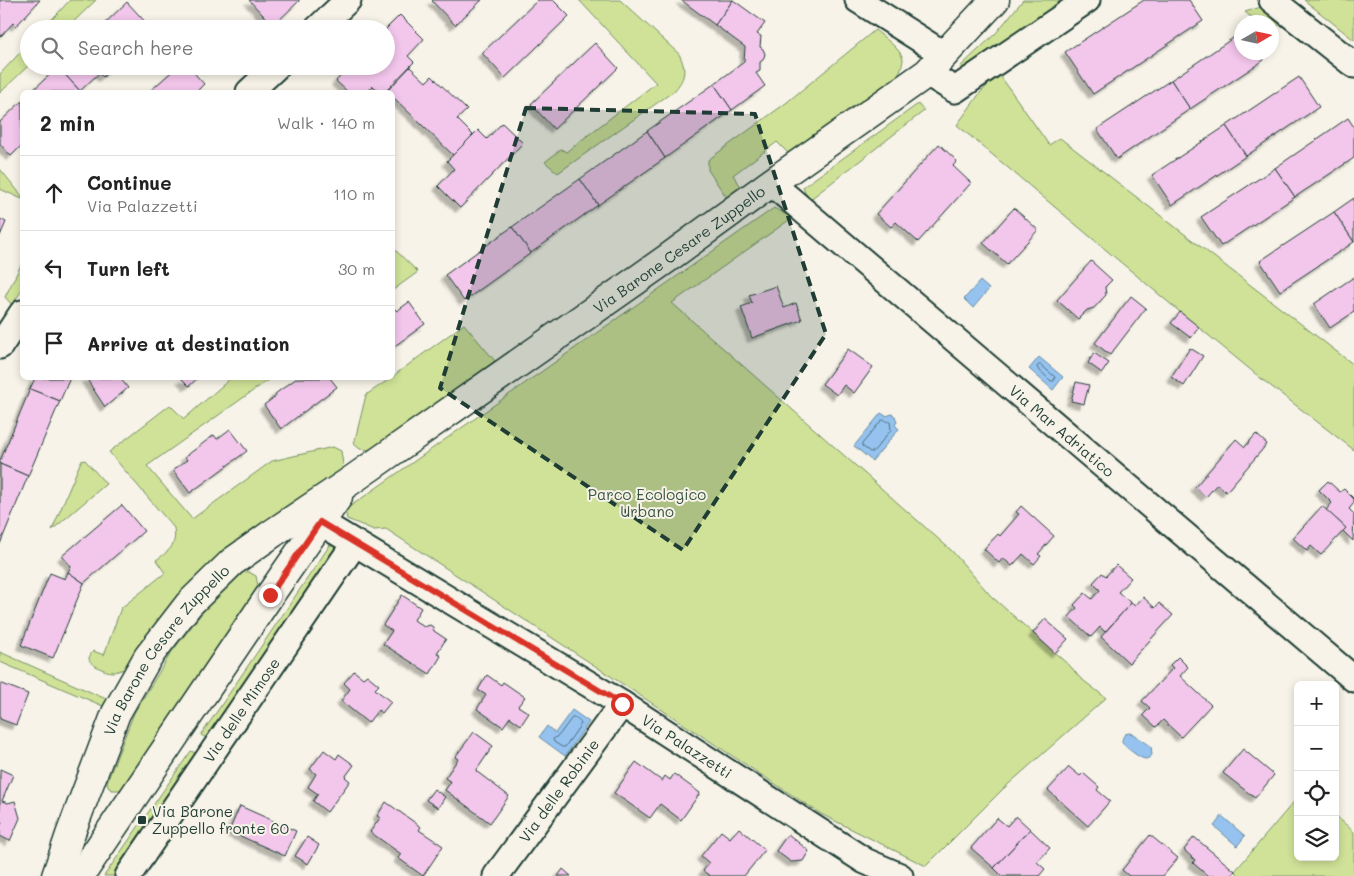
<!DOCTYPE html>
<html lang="en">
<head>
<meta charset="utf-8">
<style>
	body { margin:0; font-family:Mali,sans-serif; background:#f2f2f2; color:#222 }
	.controls { position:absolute; right:15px; bottom:15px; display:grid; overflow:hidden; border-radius:8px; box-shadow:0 2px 8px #0003 }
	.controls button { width:45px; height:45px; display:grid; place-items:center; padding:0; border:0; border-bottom:1px solid #e0e0e0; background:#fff; color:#222; font:25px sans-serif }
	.compass { position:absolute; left:1234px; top:15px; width:45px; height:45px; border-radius:50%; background:#fff; box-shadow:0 2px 8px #0003; rotate:81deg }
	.stop { position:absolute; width:15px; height:15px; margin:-11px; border:4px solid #d93025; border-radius:50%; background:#fff }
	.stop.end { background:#d93025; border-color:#fff; box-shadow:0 1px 5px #0008 }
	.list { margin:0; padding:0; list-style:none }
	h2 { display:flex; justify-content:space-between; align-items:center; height:65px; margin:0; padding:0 20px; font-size:21px }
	h2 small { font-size:16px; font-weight:400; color:#767676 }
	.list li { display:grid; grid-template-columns:32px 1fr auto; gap:15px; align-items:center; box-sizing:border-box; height:75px; padding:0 20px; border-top:1px solid #e0e0e0 }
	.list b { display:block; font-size:19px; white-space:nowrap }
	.list p { margin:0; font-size:16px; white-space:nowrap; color:#767676 }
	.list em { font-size:16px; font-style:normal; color:#767676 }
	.icon { flex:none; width:28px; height:28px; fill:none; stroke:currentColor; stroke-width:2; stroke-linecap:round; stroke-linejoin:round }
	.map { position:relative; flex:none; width:1354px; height:876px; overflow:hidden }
	.search { position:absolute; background:#fff; box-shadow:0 2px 8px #0003; left:20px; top:20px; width:375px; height:55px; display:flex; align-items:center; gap:12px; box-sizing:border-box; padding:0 18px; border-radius:28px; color:#767676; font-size:19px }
	.panel { position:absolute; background:#fff; box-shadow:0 2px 8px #0003; left:20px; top:90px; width:375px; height:290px; border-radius:8px }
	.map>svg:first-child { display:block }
	.green { fill:#cfe297; stroke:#779066 }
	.water { fill:#95c2ef; stroke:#668da4 }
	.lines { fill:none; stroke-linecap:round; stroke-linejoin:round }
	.shore { stroke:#4e727f; stroke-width:1 }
	.building { fill:#f3c6ec; stroke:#1f3d34; filter:url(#shadow) }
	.street-casing { stroke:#1f3d34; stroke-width:29 }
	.secondary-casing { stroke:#1f3d34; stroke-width:31 }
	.street { stroke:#f7f3e8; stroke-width:25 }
	.secondary { stroke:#f7f3e8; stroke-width:28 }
	.route { stroke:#d93025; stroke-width:6 }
	.marked { fill:#1f3d34; fill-opacity:0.2; stroke:#1f3d34; stroke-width:4; stroke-dasharray:10 6; stroke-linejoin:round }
	.poi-dot { fill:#1f3d34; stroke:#f7f3e8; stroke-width:2 }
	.labels { text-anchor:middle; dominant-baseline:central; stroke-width:4; stroke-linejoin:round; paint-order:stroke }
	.street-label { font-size:15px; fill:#1f3d34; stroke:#f7f3e8 }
	.park-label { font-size:15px; fill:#395643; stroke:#f7f3e8 }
	.poi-label { font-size:15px; fill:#1f3d34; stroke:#f7f3e8; text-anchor:start }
</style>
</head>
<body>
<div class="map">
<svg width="1354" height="876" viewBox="0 0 1354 876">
	<defs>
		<filter id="shadow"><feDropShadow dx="-4.5" dy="4.5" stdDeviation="1" flood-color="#0004"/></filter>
	</defs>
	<rect width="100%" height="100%" fill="#f7f3e8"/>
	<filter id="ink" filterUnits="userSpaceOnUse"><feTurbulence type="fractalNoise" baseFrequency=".02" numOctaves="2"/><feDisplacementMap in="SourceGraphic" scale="10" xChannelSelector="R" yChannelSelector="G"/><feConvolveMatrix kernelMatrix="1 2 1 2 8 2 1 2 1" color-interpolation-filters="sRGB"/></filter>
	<g filter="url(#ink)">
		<!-- green -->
		<g class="green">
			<polygon points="70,0 96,0 66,29 43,29"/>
			<path d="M579 0H620L679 54C687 70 685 79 674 91L558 173 545 162 561 149 566 152 656 83Z"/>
			<polygon points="1023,0 1071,0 962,74 960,67 996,33"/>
			<polygon points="1304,0 1354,0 1354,40"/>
			<polygon points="1261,7 1281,22 1272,34 1272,22 1257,22 1245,12"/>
			<path d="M875 30C882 36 901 49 903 59 903 65 899 73 897 78L790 155 777 142 733 175 742 188 727 198 708 170V160L786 103Z"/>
			<polygon points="29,43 29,65 0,93 0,74"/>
			<polygon points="999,74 1049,145 1060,138 1354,365 1354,450 1263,380 1180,312 957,125 980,93"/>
			<polygon points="918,104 924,111 808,201 803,187"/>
			<polygon points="0,169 22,196 22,199 0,189"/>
			<polygon points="774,208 792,218 672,303 952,551 991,596 1072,668 1079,677 1106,698 1003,789 926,866 821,814 386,529 374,530 347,519 345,510"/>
			<polygon points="393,248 418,272 393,290 392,290"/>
			<polygon points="22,263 22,290 12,305 5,297"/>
			<polygon points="464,324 495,361 371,450 360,449 354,444 366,395 391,378 392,378 393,376"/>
			<path d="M231 378H271L147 466 192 519 272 461 333 447 341 451 343 464 340 474 132 666C126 668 118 672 112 672 106 672 88 664 89 658 89 657 92 652 93 651L104 655 121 608 165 573 156 560C169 551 177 546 174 528L109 452 170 405 184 419Z"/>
			<polygon points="85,460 106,484 52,530 81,461"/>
			<path d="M330 545C335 545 337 547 338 552L212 741 201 735Z"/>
			<polygon points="244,572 249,572 256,576 258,586 236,622 125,786 119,790 112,790 108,787 107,782 134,713 171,653 202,613"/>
			<polygon points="0,652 113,702 110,709 0,662"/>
			<polygon points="191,751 202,756 119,876 104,876"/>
			<polygon points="1298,797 1298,857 1335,857 1335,815 1354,832 1354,876 1240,876 1235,871"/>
		</g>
		<!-- water -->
		<g class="water">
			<polygon points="980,281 989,289 973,308 964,299"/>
			<polygon points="1039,357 1063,377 1053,390 1029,369"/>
			<polygon points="881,413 886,416 892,414 895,416 897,422 895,425 899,429 872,461 854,446"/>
			<polygon points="572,710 589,722 565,756 539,737 547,726 555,733"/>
			<path d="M1129 733 1133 734 1151 746 1152 755C1150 757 1148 759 1145 759 1141 759 1123 746 1122 742 1122 738 1123 737 1125 734Z"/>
			<polygon points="1222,816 1245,836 1237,846 1214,826"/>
		</g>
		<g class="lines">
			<!-- shore -->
			<g class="shore">
				<polygon points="1039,365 1041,365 1055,377 1054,381 1051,381 1038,369 1037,367"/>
				<polygon points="883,420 890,422 891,430 873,452 870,452 862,446 862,444 881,421"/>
				<path d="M572 718C575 717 580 721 581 724L565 747H562L554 742 553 739 559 735Z"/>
			</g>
		</g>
		<!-- building -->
		<g class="building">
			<polygon points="0,0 40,0 16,26 13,23 0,37"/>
			<polygon points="249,0 299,0 299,1 273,26"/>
			<polygon points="433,0 482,0 455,25 432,1"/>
			<polygon points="538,0 553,0 569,16 505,78 482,53"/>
			<polygon points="681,0 733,0 715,25"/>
			<polygon points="733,0 765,23 757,34 761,36 760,47 763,49 765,54 763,60 760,62 760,71 756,73 765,86 732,110 714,84 744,62 745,47 715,25"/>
			<polygon points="1144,0 1189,0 1203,21 1093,94 1065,52"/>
			<polygon points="127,2 149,26 146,29 99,29"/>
			<polygon points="400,15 424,39 408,56 414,62 385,92 380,92 373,86 367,92 348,92 336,81 350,66 386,66 386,29"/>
			<polygon points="1242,32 1242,52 1259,52 1264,60 1190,109 1171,80"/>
			<polygon points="595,43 618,68 554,129 531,104"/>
			<polygon points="59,66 115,66 103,77 99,73 80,91 58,67"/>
			<polygon points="178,66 188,66 204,84 196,92 149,92"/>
			<polygon points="58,67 80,91 78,92 31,92"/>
			<polygon points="410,67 426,82 432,76 467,110 457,119 473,135 453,155 392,96 392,92 389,92 387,91"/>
			<polygon points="1299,77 1319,107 1246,156 1226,126"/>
			<polygon points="1171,80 1190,109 1117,159 1097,129"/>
			<polygon points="714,84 732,110 665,158 647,131"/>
			<polygon points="22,101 22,145 11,156 0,144 0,122"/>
			<polygon points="1348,118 1354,127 1354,158 1295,197 1275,168"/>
			<polygon points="502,123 523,143 460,208 438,186 454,169 447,161 478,130 487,139"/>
			<polygon points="1226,126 1246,156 1172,205 1152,175"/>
			<polygon points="647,131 665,158 598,205 580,179"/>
			<polygon points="939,144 957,161 953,166 971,183 918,242 896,222 891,227 876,214"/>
			<polygon points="1275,168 1295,197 1221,246 1201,217"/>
			<polygon points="580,179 598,205 531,253 512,227"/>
			<polygon points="1354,198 1354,242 1334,212"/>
			<polygon points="1014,208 1038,230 1007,264 983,243"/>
			<polygon points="1334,212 1354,242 1280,291 1260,261"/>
			<polygon points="0,219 6,222 0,236"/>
			<polygon points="512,227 531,253 464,301 445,275"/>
			<polygon points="1091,261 1112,280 1105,287 1106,295 1094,308 1087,310 1078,319 1057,300"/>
			<polygon points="1354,277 1354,312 1330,328 1314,304"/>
			<polygon points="776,286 784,308 796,303 802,320 752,338 741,307 752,303 749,295"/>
			<polygon points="1131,296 1146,308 1110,355 1095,343"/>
			<polygon points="409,302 425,324 392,348 392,309 394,308 397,311"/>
			<polygon points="1180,312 1199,327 1191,338 1171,323"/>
			<polygon points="1190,348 1203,356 1184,386 1171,377"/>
			<polygon points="848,349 873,367 854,393 844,385 837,395 822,384"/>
			<polygon points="1094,353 1109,363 1102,373 1088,363"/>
			<polygon points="35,378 70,378 60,401 30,389"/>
			<polygon points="86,378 120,378 128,388 105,407"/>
			<polygon points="181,378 198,378 189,386"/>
			<polygon points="297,378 330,378 337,387 281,429 264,405 276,396 275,394"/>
			<polygon points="1076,382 1089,385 1084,404 1071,401"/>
			<polygon points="30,389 60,401 28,476 0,464 0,461"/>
			<polygon points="230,429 247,451 190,493 173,470 187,460 185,457 214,435 217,439"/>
			<polygon points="1256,434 1267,444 1226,492 1217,484 1206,497 1195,487 1236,439 1245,447"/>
			<polygon points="0,464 28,476 0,544"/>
			<polygon points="1328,481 1340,492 1344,489 1354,499 1354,503 1349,509 1354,514 1353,541 1343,531 1346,528 1326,510 1332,503 1319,490"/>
			<polygon points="122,505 144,531 84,583 68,572 71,566 62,556"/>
			<polygon points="1021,506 1054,536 1038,554 1041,556 1034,564 1023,554 1012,566 1003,558 999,563 984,549 998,534 1000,536 1019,514 1016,512"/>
			<polygon points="1322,506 1346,528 1321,555 1311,546 1307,551 1293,538"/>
			<polygon points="1116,565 1131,578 1118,592 1131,603 1105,632 1100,627 1091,637 1069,617 1077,608 1074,605 1085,593 1092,599 1100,590 1093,583 1102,573 1106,576"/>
			<polygon points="68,572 84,583 53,658 21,645 50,573 65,579"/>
			<polygon points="402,595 421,608 414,620 424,627 430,625 433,627 434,631 446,639 437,653 441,656 430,674 383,644 392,631 383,625"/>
			<polygon points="1143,597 1155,608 1159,603 1173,615 1129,663 1101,637 1131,603 1135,606"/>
			<polygon points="1045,619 1068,639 1055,653 1033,633"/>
			<polygon points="1178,657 1188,667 1180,676 1211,705 1181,737 1163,720 1156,727 1143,715 1150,708 1142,701 1173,668 1170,665"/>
			<polygon points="354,671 363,678 367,675 379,685 375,689 391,702 382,713 378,710 368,723 341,701 350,689 344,683"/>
			<polygon points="487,675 501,685 503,682 525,697 518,706 529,713 521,725 510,717 503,727 477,709 486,695 478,690"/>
			<polygon points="0,683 28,694 16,725 0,719"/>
			<polygon points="474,732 493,746 476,771 509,796 490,823 445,790 451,782 445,778 458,759 455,757"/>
			<polygon points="1243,749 1274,775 1255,798 1223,773"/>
			<polygon points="324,750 336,759 339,754 354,765 345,777 350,781 327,812 313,801 318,794 308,787 316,774 310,769"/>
			<polygon points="636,762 662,781 665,776 670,780 674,774 700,793 681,820 660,804 650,818 614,793"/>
			<polygon points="1069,767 1080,776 1083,773 1099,787 1097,790 1110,801 1088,826 1048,790"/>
			<polygon points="0,769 13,775 2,801 8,803 15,801 20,818 10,841 0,836 0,826 2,822 0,821"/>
			<polygon points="434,789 445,797 438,808 426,800"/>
			<polygon points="386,802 421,827 419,830 443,846 423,876 398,858 401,854 370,832 380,818 377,816"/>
			<polygon points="240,806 296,831 285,856 229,831"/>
			<polygon points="1016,816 1030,829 994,868 971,848 997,818 1007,826"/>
			<polygon points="739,828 765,850 744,876 710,876 703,871 709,863 701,856 721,831 730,838"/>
			<polygon points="1030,829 1050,848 1037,862 1045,869 1039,876 1002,876 994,868"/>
			<polygon points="788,834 809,851 803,861 791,862 776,851"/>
			<polygon points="1150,835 1178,858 1163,876 1129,876 1122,870"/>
			<polygon points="307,837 319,845 308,864 295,856"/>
			<polygon points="1194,837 1235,871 1231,876 1208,876 1193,863 1195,860 1184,850"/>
			<polygon points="563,869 571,876 558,876"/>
		</g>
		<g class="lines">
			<!-- street casing -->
			<g class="street-casing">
				<g id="street">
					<polyline points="858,0 945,55"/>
					<polyline points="1272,0 1354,65"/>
					<polyline points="317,29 348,0"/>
					<polyline points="927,73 955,90 1087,0"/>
					<polyline points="249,92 277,66"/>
					<path id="s1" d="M771 183 1354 679"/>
					<polyline points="0,346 22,313"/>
					<path id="s2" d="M320 522 622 704 865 861 900 876"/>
					<path id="s3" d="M128 876 355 543"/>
					<path id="s4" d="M496 876 622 704"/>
				</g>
			</g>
			<!-- secondary casing -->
			<g class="secondary-casing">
				<g id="secondary">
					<path id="s5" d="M56 876 70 835 116 713 148 657 189 604 232 562 273 533 349 482 668 258 771 183 927 73 995 0"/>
					<polyline points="80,876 270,595 338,497"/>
				</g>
			</g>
			<!-- street -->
			<use href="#street" class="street"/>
			<!-- secondary -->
			<use href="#secondary" class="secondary"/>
		</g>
	</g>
	<g class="lines" filter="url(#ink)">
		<!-- route -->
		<polyline class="route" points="270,595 320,522 622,704"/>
	</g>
	<!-- marked area -->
	<path class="marked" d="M526 108 755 114 826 334 683 550 440 388Z"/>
	<!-- markers -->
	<rect class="poi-dot" x="137" y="815" width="10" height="10" rx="2.5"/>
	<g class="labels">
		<!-- street labels -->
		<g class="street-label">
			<text stroke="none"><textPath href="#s5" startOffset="911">Via Barone Cesare Zuppello</textPath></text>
			<text stroke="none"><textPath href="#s1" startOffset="382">Via Mar Adriatico</textPath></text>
			<text stroke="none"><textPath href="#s5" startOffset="254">Via Barone Cesare Zuppello</textPath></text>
			<text stroke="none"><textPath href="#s3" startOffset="201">Via delle Mimose</textPath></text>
			<text stroke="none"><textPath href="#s2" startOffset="430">Via Palazzetti</textPath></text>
			<text stroke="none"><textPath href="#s4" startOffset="106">Via delle Robinie</textPath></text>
		</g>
		<!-- park labels -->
		<g class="park-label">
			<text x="647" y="494">Parco Ecologico<tspan x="647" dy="17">Urbano</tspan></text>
		</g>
		<!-- poi labels -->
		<g class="poi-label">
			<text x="152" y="811">Via Barone<tspan x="152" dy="17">Zuppello fronte 60</tspan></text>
		</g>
	</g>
</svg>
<div class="controls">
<button>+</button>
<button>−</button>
<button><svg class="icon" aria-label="locate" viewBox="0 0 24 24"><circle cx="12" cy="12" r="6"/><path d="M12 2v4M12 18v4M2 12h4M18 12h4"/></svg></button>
<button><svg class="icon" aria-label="layers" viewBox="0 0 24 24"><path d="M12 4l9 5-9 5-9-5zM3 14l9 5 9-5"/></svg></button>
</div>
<svg class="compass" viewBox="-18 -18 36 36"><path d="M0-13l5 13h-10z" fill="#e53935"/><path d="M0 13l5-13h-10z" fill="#767676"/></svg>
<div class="stop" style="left:622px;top:704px"></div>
<div class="stop end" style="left:270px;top:595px"></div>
<div class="search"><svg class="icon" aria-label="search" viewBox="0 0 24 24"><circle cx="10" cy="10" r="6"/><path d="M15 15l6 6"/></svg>Search here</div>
<section class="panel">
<h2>2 min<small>Walk · 140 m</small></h2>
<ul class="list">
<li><svg class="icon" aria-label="ahead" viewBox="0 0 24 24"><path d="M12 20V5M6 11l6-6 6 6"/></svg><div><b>Continue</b><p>Via Palazzetti</p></div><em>110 m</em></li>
<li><svg class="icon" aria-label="left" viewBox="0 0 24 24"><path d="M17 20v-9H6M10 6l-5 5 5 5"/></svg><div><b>Turn left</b></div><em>30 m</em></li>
<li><svg class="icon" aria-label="arrive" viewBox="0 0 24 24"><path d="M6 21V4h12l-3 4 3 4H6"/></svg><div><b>Arrive at destination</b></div></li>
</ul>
</section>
</div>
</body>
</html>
